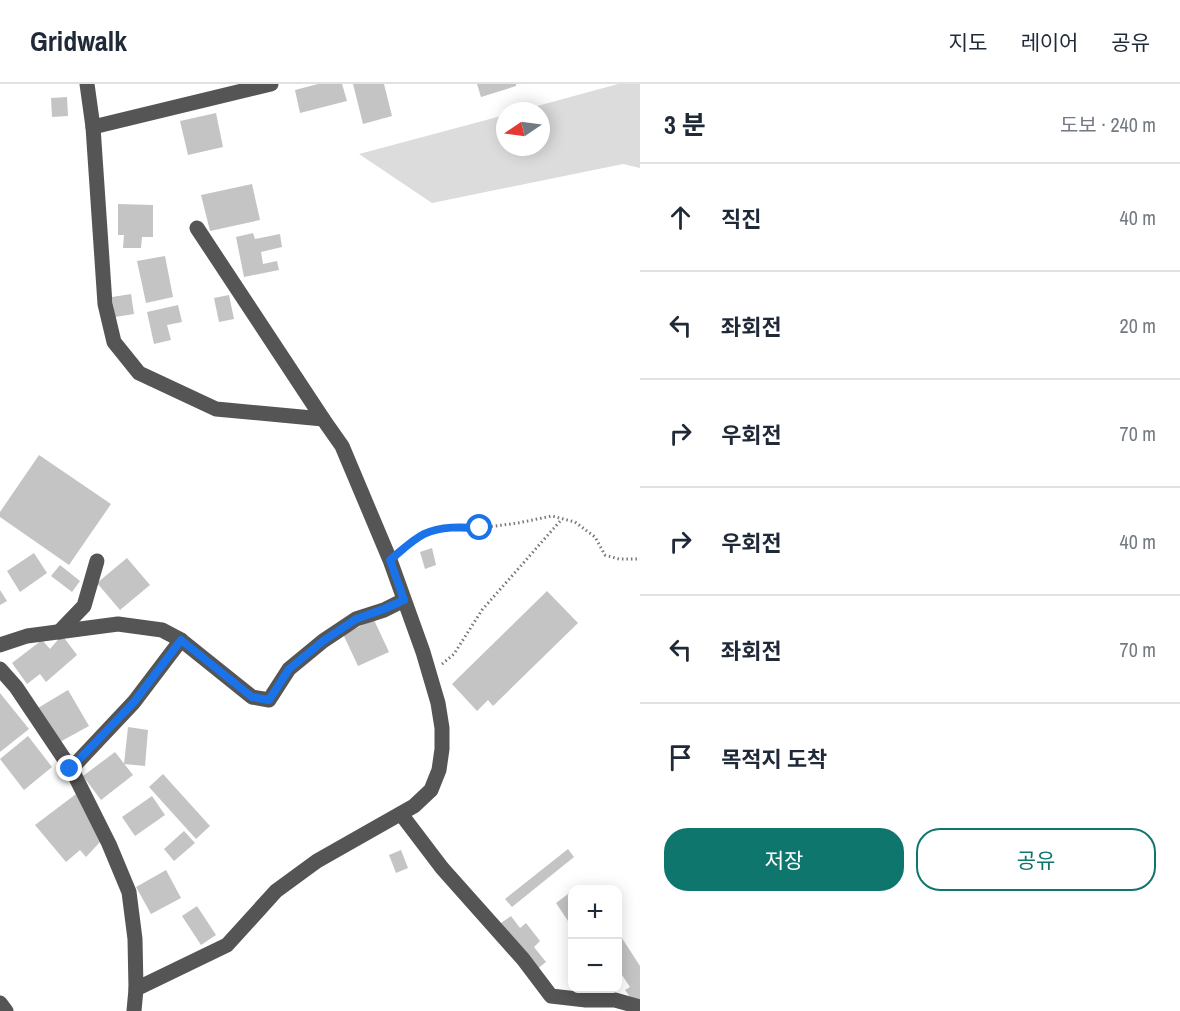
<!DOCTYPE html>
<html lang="ko">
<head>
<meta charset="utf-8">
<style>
	body { margin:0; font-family:"Archivo Narrow","Noto Sans KR",sans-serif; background:#f2f2f3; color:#1f2937 }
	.controls { position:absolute; right:18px; bottom:18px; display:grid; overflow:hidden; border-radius:12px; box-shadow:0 3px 15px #0003 }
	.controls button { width:54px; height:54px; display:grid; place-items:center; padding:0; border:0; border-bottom:2px solid #e0e1e3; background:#fff; color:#1f2937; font:30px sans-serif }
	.compass { position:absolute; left:496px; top:18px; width:54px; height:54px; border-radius:50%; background:#fff; box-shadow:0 3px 15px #0003; rotate:257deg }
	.stop { position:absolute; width:18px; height:18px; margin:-14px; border:4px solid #1a73e8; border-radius:50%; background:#fff }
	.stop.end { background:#1a73e8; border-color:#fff; box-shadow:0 2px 6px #0008 }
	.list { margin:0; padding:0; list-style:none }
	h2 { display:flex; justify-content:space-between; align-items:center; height:78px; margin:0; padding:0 24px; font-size:26px }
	h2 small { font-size:20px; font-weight:400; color:#747a83 }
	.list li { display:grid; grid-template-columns:39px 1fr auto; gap:18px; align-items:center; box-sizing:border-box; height:108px; padding:0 24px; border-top:2px solid #e0e1e3 }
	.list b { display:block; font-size:22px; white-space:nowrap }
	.list em { font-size:20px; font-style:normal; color:#747a83 }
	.actions { display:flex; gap:12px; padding:18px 24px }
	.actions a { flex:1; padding:14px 0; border:2px solid #0f766e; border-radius:24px; text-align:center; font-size:21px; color:#0f766e }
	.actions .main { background:#0f766e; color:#fff }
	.icon { flex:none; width:33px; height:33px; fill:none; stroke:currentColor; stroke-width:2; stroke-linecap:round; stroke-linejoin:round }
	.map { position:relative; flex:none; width:640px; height:927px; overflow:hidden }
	header { display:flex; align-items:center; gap:36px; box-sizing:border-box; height:84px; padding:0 30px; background:#fff; border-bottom:2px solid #e0e1e3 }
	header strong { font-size:28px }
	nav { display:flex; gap:33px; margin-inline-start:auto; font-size:21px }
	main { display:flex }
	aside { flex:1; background:#fff }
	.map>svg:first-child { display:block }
	.green { fill:#dcdcdc }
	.building { fill:#c4c4c4 }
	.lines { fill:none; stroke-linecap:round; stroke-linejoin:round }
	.path { stroke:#777; stroke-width:3; stroke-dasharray:1.5 3; stroke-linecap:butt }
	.minor { stroke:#555; stroke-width:15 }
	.route { stroke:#1a73e8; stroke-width:8 }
</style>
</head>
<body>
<header>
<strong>Gridwalk</strong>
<nav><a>지도</a><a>레이어</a><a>공유</a></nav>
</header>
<main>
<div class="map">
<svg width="640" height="927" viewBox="0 0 640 927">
	<rect width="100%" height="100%" fill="#fff"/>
	<!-- green -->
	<polygon class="green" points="618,0 640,0 640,84 623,80 432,119 359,70 505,31 505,63 541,63 541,27 519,27"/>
	<!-- building -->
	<g class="building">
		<polygon points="318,0 342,0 347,17 300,29 295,6"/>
		<polygon points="353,0 384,0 392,32 363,40"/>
		<polygon points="477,0 516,0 516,2 481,13"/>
		<polygon points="67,13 68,32 52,33 51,14"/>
		<polygon points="216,29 223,63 188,71 180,37"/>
		<polygon points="252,100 260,136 210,147 201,111"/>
		<polygon points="118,120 153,121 153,153 142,153 141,164 123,164 124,151 118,151"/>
		<polygon points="253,149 255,155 280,150 282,163 261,168 263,180 277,177 279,186 244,193 236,153"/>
		<polygon points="165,172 173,213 146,219 137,177"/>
		<polygon points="131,210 134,230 115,233 112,213"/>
		<polygon points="229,211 234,235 219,238 214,214"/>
		<polygon points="178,221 182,238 167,241 171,256 154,260 147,228"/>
		<polygon points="39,371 111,420 69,481 0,433 0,428"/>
		<polygon points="432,464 436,481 425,485 420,468"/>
		<polygon points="34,469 47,489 20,508 7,487"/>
		<polygon points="127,474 150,501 120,526 97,499"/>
		<polygon points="60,481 80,497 72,508 51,492"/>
		<polygon points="0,506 7,517 0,521"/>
		<polygon points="547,507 578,539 493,622 488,616 477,627 452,600"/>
		<polygon points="374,536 389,568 358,582 343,550"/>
		<polygon points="62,551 77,571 46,598 40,590 27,600 12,579 42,556 50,565"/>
		<polygon points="68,606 89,642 58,659 38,624"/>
		<polygon points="0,609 29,645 0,668"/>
		<polygon points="128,643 148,646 145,682 124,680"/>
		<polygon points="28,652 52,683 24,706 0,675"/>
		<polygon points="115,668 133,691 101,716 83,692"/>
		<polygon points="163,690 210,742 196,755 149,703"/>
		<polygon points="76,710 100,758 86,773 80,766 66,778 35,741"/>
		<polygon points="152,712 165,731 135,752 122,733"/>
		<polygon points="184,747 195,759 174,777 164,765"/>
		<polygon points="568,765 574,773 512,823 505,815"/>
		<polygon points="401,766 408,784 396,789 389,771"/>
		<polygon points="166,786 181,814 151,830 136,803"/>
		<polygon points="572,807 572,843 556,819"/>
		<polygon points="197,822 216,851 201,861 182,832"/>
		<polygon points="511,832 520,844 526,839 540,857 534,863 546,878 536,886 498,841"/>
		<polygon points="618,848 640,882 640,917 635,920 625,906 630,903 618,885"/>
	</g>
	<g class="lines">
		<!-- path -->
		<g class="path">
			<polyline points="403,465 425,449 454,442 480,444 518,439 552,432 575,438 595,453 605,471 619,475 640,475"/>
			<polyline points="442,580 454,570 482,526 562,435"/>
		</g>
		<!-- minor -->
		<g class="minor">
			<polyline points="87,0 93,43 105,220 114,258 139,289 216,325 323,335 342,362 390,476 423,568 438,619 442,644 442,665 439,686 431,706 414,722 317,777 276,807 227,861 136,905 134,927"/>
			<polyline points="93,43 271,0"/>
			<polyline points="197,144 323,335"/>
			<polyline points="59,548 84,522 97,477"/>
			<polyline points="0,561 27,552 118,540 162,546 181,556"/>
			<polyline points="0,585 16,603 73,688 109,760 129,808 135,855 136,905"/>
			<polyline points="71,685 134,618 181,556 252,613 269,616 289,585 323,557 356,535 384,526 404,516"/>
			<polyline points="401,730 442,784 523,875 551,912 586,916 615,916 640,923"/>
			<polyline points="0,919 6,927"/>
		</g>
	</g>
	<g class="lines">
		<!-- route -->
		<path class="route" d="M70 685 134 618 181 556 252 613 269 616 289 585 323 557 356 535 384 525 404 516 390 476C401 467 412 456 424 450 441 442 461 443 480 444"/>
	</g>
</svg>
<div class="controls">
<button>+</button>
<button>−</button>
</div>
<svg class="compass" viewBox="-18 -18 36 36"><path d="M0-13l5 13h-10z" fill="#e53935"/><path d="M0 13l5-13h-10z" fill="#747a83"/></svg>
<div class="stop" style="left:480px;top:444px"></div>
<div class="stop end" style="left:70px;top:685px"></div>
</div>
<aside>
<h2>3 분<small>도보 · 240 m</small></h2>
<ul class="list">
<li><svg class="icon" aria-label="ahead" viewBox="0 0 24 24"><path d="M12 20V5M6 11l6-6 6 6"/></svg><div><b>직진</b></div><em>40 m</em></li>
<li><svg class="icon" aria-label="left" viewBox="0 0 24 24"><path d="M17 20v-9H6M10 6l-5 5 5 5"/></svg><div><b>좌회전</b></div><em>20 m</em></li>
<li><svg class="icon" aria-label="right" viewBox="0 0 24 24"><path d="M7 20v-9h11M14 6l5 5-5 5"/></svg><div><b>우회전</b></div><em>70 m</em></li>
<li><svg class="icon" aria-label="right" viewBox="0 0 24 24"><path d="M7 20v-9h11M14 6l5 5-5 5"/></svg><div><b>우회전</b></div><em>40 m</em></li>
<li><svg class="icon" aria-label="left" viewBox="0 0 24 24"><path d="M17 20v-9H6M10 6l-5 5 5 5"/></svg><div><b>좌회전</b></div><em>70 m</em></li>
<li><svg class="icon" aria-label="arrive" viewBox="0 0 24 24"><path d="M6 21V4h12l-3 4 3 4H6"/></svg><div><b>목적지 도착</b></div></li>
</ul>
<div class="actions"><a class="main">저장</a><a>공유</a></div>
</aside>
</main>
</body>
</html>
